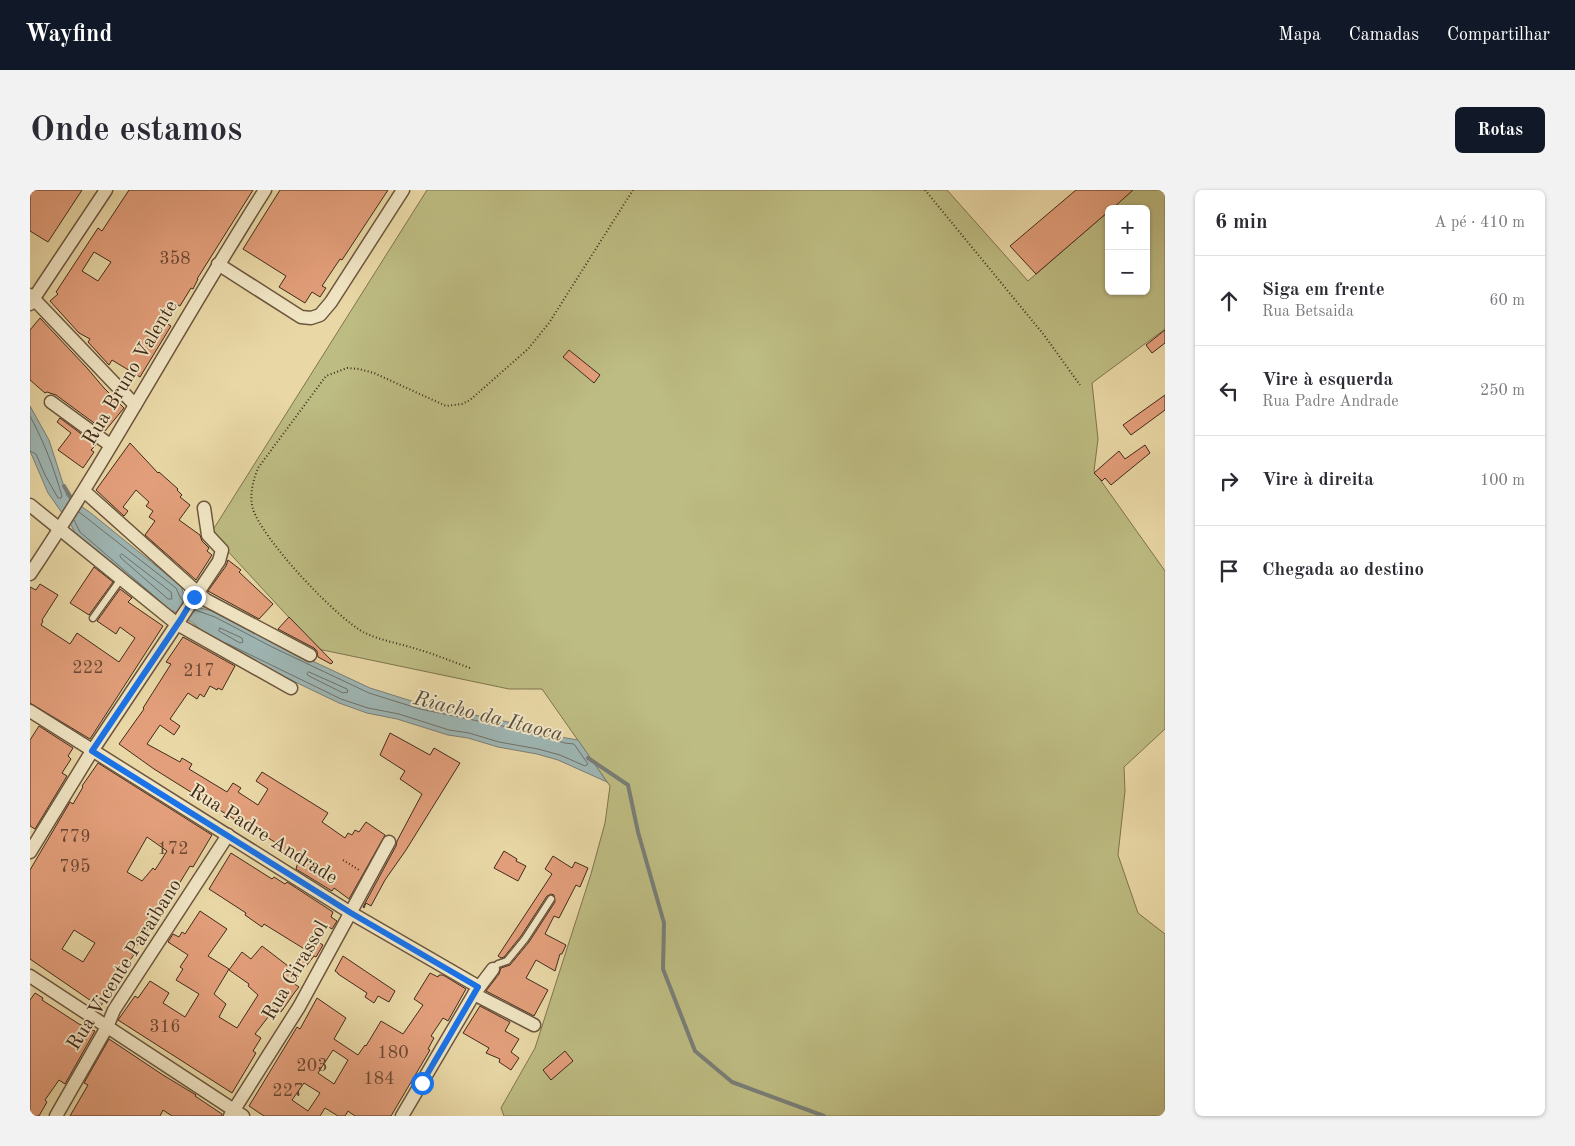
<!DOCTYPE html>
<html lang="pt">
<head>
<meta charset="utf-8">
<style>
	body { margin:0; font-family:"Old Standard TT",serif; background:#f2f2f3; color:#2b2b33 }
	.controls { position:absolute; right:15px; top:15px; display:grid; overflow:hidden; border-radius:8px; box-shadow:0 1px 4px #0004 }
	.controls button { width:45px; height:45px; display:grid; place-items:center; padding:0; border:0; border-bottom:1px solid #e1e1e2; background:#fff; color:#2b2b33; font:25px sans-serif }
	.stop { position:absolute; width:15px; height:15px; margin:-11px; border:4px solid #1a73e8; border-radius:50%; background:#fff }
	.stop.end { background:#1a73e8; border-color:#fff; box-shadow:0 1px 5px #0008 }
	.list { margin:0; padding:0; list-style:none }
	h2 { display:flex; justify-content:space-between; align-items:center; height:65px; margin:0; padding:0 20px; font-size:21px }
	h2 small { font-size:16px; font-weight:400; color:#7c7c81 }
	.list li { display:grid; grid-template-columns:32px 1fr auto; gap:15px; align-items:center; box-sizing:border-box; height:90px; padding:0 20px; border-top:1px solid #e1e1e2 }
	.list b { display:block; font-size:19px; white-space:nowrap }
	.list p { margin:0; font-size:16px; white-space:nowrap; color:#7c7c81 }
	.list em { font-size:16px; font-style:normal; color:#7c7c81 }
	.icon { flex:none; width:28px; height:28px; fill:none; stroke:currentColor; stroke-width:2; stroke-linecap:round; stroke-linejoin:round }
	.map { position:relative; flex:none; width:1135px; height:926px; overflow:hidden; border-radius:8px }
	header { display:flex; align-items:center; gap:30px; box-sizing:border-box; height:70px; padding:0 25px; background:#111827; color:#fff }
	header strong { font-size:24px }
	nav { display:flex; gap:28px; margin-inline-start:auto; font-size:18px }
	.intro { display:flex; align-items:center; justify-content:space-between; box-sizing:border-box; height:120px; padding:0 30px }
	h1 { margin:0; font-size:35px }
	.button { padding:12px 22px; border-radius:8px; background:#111827; color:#fff; font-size:18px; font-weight:700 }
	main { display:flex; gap:30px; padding:0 30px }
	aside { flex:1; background:#fff; border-radius:8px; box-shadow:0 1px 4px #0004 }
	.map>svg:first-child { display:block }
	.green { fill:#bdbc82; stroke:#80744f }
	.water { fill:#9eb6b4; stroke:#797e77 }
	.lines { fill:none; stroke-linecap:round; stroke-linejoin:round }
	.shore { stroke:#707068; stroke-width:1 }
	.stream { stroke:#797e77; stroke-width:4 }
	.building { fill:#e39f7b; stroke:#422b1c; fill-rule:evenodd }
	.service-casing { stroke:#6c563e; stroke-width:9 }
	.minor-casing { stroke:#6c563e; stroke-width:15 }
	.path { stroke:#422b1c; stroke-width:2; stroke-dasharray:1 2.5; stroke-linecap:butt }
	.service { stroke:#f1e6c5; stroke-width:6 }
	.minor { stroke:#f1e6c5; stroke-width:12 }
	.route { stroke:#1a73e8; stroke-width:6 }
	.labels { text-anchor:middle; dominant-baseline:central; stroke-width:4; stroke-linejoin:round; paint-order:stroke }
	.number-label { font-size:18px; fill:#6a4834 }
	.street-label { font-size:20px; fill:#422b1c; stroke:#f1e6c5 }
	.water-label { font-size:21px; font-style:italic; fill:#594e42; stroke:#f1e6c5 }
</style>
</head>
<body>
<header>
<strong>Wayfind</strong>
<nav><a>Mapa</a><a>Camadas</a><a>Compartilhar</a></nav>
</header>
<div class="intro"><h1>Onde estamos</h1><a class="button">Rotas</a></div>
<main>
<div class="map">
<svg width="1135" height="926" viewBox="0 0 1135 926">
	<rect width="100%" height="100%" fill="#e9d8a6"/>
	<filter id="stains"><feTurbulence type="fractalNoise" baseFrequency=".004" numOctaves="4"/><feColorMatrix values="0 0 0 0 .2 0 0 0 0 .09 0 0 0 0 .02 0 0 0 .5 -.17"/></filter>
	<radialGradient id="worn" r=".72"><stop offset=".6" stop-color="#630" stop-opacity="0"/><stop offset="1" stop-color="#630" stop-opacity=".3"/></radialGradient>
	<!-- green -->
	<polygon class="green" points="397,0 917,0 998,91 1079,21 1079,101 1116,101 1116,19 1082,19 1103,0 1135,0 1135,139 1062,193 1068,249 1064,281 1135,381 1135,539 1094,577 1095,601 1088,665 1108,723 1135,744 1135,926 474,926 471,918 505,858 561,684 575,633 580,596 512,499 479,499 288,459 181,343"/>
	<!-- water -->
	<polygon class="water" points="0,216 19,250 37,306 62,324 151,396 154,405 170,418 187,422 244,453 340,498 391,514 483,533 536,548 548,550 577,592 528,570 507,564 468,557 438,548 418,545 367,529 337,523 309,513 186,454 163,433 143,421 134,420 46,345 42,337 18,303 0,261"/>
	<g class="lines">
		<!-- shore -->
		<g class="shore">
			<path d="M0 226C15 254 23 276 32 306L31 308H28L15 285 6 264 0 261"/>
			<polyline points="49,322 146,398 150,407 153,411"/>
			<polyline points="44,330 50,342 130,411"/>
			<polygon points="92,364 141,402 142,409 138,409 91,368 90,366"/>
			<polyline points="165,420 185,427 242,457 339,503 390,519 482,538 535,553 544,554 558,574 555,576 530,565 508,559 469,552 439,543 419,540 369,524 338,518 311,509 196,453"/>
			<polygon points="190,438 212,448 213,452 210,453 189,441"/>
			<polygon points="279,482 317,499 318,502 313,503 279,486 277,484"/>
		</g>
		<!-- stream -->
		<g class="stream">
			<polyline points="34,296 43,311"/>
			<polyline points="558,568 598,595 608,642 634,733 633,779 665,861 702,892 794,926"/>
		</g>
	</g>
	<!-- building -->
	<g class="building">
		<polygon points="0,0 52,0 18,52 0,41"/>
		<path d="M99 0H223L167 89H168L163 99 161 98 150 116 144 113 133 131 141 136 110 187 82 170 79 175 58 152 60 149 49 143 20 111 28 104 26 102 68 38 72 41ZM64 62 81 72 68 91 52 81Z"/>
		<polygon points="250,0 358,0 312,70 310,69 292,96 296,98 290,107 282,102 275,113 249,97 256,86 213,59"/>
		<polygon points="1046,0 1103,0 1082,19 1079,19 1079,21 1006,84 980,56"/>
		<polygon points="10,128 57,178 74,198 94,218 75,241 26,205 17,202 15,203 0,190 0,140"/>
		<polygon points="1135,140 1135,153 1122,163 1116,155"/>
		<polygon points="539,160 570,185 564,193 533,167"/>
		<polygon points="1135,205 1135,220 1101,245 1093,235"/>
		<polygon points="30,228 66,255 61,260 64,262 53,278 28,260 41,243 27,232"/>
		<polygon points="100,253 128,283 129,282 148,299 147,300 152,305 150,307 160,315 149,330 170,345 172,351 179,358 177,361 182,365 166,390 115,345 125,331 119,327 123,321 116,316 119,312 106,300 93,317 98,321 94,326 66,300"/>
		<polygon points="1115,255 1120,263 1081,295 1075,288 1072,291 1064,283 1089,261 1095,269"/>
		<polygon points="198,370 211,380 209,382 243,414 229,429 178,401 196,376"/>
		<polygon points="64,377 83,392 59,425 40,413"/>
		<polygon points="10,394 28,405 12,430 13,431 11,435 40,454 47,443 89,472 105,448 90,437 86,444 67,431 90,399 102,408 98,412 133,436 60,549 0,513 0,397 6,400"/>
		<polygon points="259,427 303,472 301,474 288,467 287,461 284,458 248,439"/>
		<polygon points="153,447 205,476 192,500 188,498 187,500 180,496 174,507 170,504 167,509 158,503 140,529 150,536 144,545 130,535 117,554 150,572 152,568 162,574 159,579 197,602 203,593 211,598 208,602 228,615 238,599 226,591 232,582 298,623 292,632 315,648 318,643 322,645 325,640 329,642 336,632 355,645 319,709 304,698 302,701 266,679 268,672 244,656 246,653 225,639 223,643 203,630 204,629 124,579 89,554 114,519 113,518 141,474 136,472"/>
		<polygon points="9,536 43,558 38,566 41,569 32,583 37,586 5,639 0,636 0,550"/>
		<polygon points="360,543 400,565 404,558 430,573 376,660 355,690 341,716 336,713 334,718 333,717 366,656 367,651 392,604 370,589 375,581 350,565"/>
		<path d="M68 573 182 645 163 677 160 676 149 694 151 696 146 703 143 702 132 720 134 722 126 734 123 732 101 763 104 765 83 792 84 793V796L70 817 0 769V680L40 612 43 614 53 597 52 596ZM117 647 137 661 125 680 123 678 112 691 97 682ZM44 740 65 753 53 772 32 759Z"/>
		<polygon points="474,661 487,669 486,671 496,676 488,691 464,678"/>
		<polygon points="201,663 242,689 244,687 255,694 257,692 303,722 301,727 307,731 302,739 297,736 288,752 293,755 286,767 284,766 263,793 269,797 265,802 251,822 245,818 225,844 231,848 223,861 226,863 202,903 88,830 105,806 108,808 120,791 139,803 133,813 155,827 169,804 146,790 153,779 150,777 158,765 138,752 143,744 149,747 152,742 155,744 170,721 197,739 178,766 199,779 184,804 196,814 189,827 207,838 228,805 218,796 219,794 199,780 212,762 221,769 232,756 262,779 276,760 234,734 232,737 215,725 216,723 179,699"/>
		<polygon points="523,666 542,678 545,672 558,678 550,697 546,695 529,728 524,726 515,744 536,755 532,764 530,764 525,781 506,770 496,788 518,800 504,826 456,801 469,784 471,778 480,775 499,752 525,712 524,705 521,704 517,706 491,746 474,767 471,768 468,766 522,684 515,679"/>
		<polygon points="313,766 365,801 359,812 348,806 344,813 335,807 337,803 308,784 308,783 305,781"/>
		<path d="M400 783 408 787 409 785H413L436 799 418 831 413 828 401 846 404 848 398 859 400 860 361 926H325L318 921 315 926H308L295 918 290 926H234L219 916 267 837 270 839 287 808 316 828 304 849 328 865 335 855 336 856 351 831 373 844 393 815 384 809ZM303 860 318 870 304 894 288 883ZM274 893 290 903 278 921 262 910Z"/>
		<polygon points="5,803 13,808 12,810 49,834 65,841 35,894 29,890 15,910 17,912 9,926 0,926 0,810"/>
		<polygon points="450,816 480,832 475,841 489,849 481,862 489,868 481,880 469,872 470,869 456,863 459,858 433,843"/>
		<polygon points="79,849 133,885 166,905 165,906 192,924 192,926 142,926 133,920 130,926 40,926 58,895 54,893"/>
		<polygon points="535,861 543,871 521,890 513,880"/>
	</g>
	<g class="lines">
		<!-- service casing -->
		<g class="service-casing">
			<g id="service">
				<polyline points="63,428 91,389"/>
				<polyline points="463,779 468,774 477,771 495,749 521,709"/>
			</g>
		</g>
		<!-- minor casing -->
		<g class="minor-casing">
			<g id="minor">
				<polyline points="188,74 271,127 281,128 290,125 301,112 373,0"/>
				<polyline points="0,105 105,215"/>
				<polyline points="0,114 76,0"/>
				<polyline points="21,212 80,255"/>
				<polyline points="54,301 176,410 280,465"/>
				<polyline points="0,315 147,434 261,498"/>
				<path d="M0 384C83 260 154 127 235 0"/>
				<polyline points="0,521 321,723 449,797"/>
				<polyline points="0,662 62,561 189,371 192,360 178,345 174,318"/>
				<polyline points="0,786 213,926"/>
				<polyline points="444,804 504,835"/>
				<polyline points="26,926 77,837 84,820 198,645"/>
				<polyline points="200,926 269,817 359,652"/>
				<polyline points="372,926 444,804 463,779"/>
			</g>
		</g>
		<!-- path -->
		<g class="path">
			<polyline points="895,0 1014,145 1050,195"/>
			<path d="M440 478C423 472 407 465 390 460 372 454 352 451 335 443 307 429 232 349 223 319 219 305 223 291 228 278L296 186 317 178 329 179 344 183 416 216 432 214 440 210 498 159 519 133 603 0"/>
			<polyline points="313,670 329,680"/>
		</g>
		<!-- service -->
		<use href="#service" class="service"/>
		<!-- minor -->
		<use href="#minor" class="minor"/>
	</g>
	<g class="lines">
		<!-- route -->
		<polyline class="route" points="164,407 151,429 62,561 321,723 448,797 392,893"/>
	</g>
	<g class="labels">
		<!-- number labels -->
		<g class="number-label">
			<text x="145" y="69">358</text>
			<text x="58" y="478">222</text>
			<text x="169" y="481">217</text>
			<text x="45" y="647">779</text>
			<text x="143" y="659">172</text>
			<text x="45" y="677">795</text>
			<text x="135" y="837">316</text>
			<text x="363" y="863">180</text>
			<text x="282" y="876">203</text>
			<text x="349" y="889">184</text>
			<text x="258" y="901">227</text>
		</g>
		<!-- street labels -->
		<g class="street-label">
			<text transform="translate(101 183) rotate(-59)">Rua Bruno Valente</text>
			<text transform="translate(233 645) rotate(32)">Rua Padre Andrade</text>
			<text transform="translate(95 775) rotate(-58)">Rua Vicente Paraibano</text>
			<text transform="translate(266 781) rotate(-60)">Rua Girassol</text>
		</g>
		<!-- water labels -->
		<g class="water-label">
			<text transform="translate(458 527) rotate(14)">Riacho da Itaoca</text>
		</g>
	</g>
	<rect width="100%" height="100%" filter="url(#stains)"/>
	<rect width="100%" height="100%" fill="url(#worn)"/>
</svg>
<div class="controls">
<button>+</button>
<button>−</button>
</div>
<div class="stop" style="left:392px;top:893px"></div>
<div class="stop end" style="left:164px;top:407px"></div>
</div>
<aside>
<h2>6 min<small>A pé · 410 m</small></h2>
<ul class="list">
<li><svg class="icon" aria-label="ahead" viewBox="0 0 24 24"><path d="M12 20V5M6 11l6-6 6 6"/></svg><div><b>Siga em frente</b><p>Rua Betsaida</p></div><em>60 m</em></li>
<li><svg class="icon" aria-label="left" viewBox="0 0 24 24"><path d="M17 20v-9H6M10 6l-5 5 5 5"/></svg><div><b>Vire à esquerda</b><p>Rua Padre Andrade</p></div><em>250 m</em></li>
<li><svg class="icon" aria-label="right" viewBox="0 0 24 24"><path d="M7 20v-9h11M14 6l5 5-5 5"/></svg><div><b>Vire à direita</b></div><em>100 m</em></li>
<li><svg class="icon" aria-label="arrive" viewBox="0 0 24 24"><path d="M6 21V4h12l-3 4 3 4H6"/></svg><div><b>Chegada ao destino</b></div></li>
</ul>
</aside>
</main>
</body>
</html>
